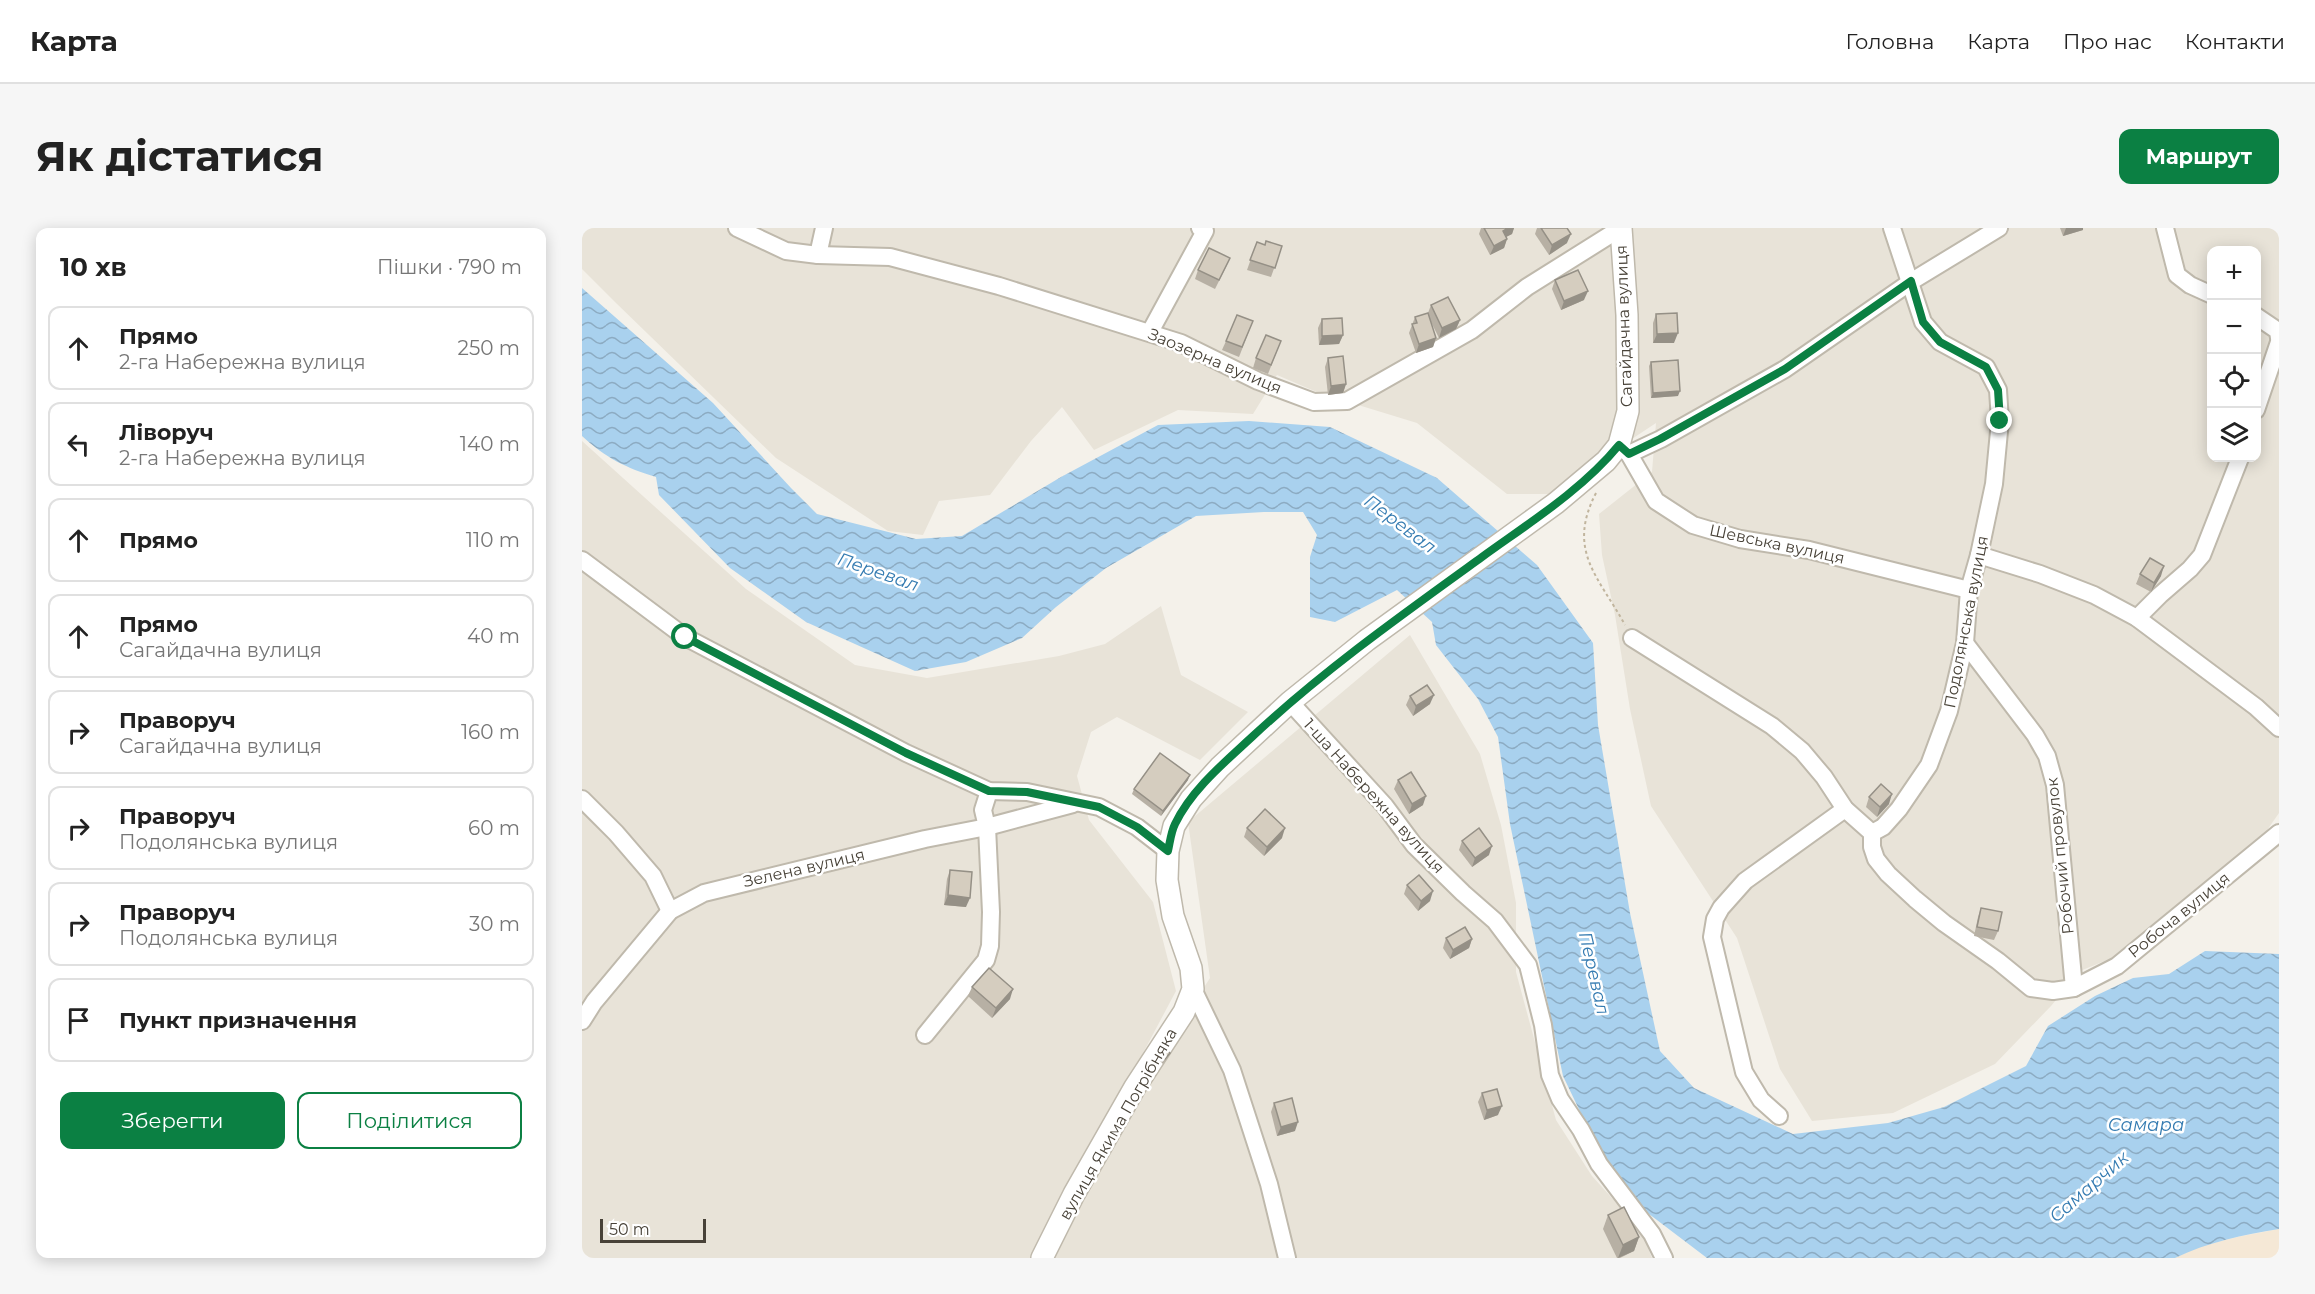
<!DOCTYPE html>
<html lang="uk">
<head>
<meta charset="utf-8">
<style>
	body { margin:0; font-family:Montserrat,sans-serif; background:#f6f6f6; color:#222 }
	.controls { position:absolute; right:18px; top:18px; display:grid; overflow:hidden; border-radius:12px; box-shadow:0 3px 15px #0003 }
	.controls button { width:54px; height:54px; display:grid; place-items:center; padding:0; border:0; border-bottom:2px solid #e0e0e0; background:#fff; color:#222; font:30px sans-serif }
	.scale { position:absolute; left:18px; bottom:15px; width:106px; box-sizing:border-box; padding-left:6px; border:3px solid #484238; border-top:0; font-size:16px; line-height:21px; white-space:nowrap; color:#484238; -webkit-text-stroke:4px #fff; paint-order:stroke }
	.stop { position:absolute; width:18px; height:18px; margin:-14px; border:4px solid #0b8043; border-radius:50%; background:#fff }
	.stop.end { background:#0b8043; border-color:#fff; box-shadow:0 2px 6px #0008 }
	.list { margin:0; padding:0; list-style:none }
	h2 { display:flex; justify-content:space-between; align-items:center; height:78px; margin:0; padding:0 24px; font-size:26px }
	h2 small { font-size:20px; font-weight:400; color:#767676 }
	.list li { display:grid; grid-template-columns:39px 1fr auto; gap:18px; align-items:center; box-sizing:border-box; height:84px; margin:0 12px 12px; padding:0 12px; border:2px solid #e0e0e0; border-radius:12px }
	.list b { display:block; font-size:22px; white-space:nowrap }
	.list p { margin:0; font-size:20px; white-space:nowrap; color:#767676 }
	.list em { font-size:20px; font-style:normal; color:#767676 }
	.actions { display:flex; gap:12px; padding:18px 24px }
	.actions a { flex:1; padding:14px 0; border:2px solid #0b8043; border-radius:12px; text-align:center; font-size:21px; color:#0b8043 }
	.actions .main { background:#0b8043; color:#fff }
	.icon { flex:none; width:33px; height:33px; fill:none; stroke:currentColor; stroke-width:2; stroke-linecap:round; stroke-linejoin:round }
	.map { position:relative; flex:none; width:1697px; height:1030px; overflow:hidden; border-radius:12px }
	header { display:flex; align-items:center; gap:36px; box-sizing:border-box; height:84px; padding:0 30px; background:#fff; border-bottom:2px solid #e0e0e0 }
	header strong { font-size:28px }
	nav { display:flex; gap:33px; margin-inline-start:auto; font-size:21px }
	.intro { display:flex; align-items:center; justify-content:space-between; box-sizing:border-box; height:144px; padding:0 36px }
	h1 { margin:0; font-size:42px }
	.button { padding:15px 27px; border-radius:12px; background:#0b8043; color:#fff; font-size:21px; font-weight:700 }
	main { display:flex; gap:36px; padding:0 36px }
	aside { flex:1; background:#fff; border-radius:12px; box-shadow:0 3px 15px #0003 }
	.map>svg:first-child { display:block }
	.residential { fill:#e8e3d8; fill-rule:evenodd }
	.commercial { fill:#f5e8d6 }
	.water { fill:url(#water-waves) }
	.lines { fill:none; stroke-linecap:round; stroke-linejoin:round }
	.minor-casing { stroke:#bfb9ac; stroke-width:20 }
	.tertiary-casing { stroke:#bfb9ac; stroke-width:24 }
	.path { stroke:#c1b59e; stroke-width:2; stroke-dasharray:3 3; stroke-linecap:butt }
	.minor { stroke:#fff; stroke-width:16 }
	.tertiary { stroke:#fff; stroke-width:21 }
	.wall { fill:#b7b0a4 }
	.shaded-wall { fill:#959086 }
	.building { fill:#d5cdbf; stroke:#959086; stroke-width:1.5 }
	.route { stroke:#0b8043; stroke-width:8 }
	.labels { text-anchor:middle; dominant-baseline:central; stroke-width:5; stroke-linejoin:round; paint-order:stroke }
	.street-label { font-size:16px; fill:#484238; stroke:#fff }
	.water-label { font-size:18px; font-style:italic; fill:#347bb1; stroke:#fff }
</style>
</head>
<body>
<header>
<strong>Карта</strong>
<nav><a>Головна</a><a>Карта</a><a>Про нас</a><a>Контакти</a></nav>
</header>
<div class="intro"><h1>Як дістатися</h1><a class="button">Маршрут</a></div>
<main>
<aside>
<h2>10 хв<small>Пішки · 790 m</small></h2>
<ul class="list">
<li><svg class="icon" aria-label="ahead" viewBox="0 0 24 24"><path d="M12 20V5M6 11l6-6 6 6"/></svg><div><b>Прямо</b><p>2-га Набережна вулиця</p></div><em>250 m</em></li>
<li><svg class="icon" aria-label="left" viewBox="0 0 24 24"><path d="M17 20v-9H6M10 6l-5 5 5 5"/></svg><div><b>Ліворуч</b><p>2-га Набережна вулиця</p></div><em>140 m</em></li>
<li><svg class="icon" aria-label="ahead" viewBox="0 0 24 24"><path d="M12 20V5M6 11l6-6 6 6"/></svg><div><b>Прямо</b></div><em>110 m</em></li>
<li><svg class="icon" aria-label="ahead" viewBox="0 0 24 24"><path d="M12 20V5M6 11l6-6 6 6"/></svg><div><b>Прямо</b><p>Сагайдачна вулиця</p></div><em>40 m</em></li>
<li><svg class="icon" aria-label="right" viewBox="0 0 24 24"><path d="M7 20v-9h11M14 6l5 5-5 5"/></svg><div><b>Праворуч</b><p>Сагайдачна вулиця</p></div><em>160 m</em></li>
<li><svg class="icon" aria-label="right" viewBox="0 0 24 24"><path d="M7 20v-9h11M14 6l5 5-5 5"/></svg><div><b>Праворуч</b><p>Подолянська вулиця</p></div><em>60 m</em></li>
<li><svg class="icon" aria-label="right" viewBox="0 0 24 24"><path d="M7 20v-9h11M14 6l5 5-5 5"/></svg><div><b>Праворуч</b><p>Подолянська вулиця</p></div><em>30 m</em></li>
<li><svg class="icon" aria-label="arrive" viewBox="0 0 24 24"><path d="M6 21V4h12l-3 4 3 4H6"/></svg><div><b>Пункт призначення</b></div></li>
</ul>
<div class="actions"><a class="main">Зберегти</a><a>Поділитися</a></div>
</aside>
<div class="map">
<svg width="1697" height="1030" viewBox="0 0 1697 1030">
	<defs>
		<pattern id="water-waves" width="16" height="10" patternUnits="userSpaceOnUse" patternTransform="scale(1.5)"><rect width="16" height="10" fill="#a9d1ee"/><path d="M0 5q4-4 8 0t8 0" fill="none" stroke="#8cabc2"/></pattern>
	</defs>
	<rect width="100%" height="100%" fill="#f4f1ea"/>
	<!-- residential -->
	<g class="residential">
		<path d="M0 0H1697V585L1683 605 1535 728 1498 743 1469 778 1413 836 1311 885 1230 893 1198 841 1155 710 1069 578 1048 481 1033 387 1020 327 1017 286 1070 244 1074 195 967 266H925L835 195 737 165 695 147 671 186 596 182 512 222 480 179 449 213 408 267 357 273 341 307 306 303 194 230 34 75 0 41ZM1630 22H1674V230H1630Z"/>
		<polygon points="0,213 164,361 273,437 345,450 477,428 523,416 579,378 599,447 666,484 618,532 535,489 509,504 495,548 507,592 571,674 594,763 452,1030 0,1030"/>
		<polygon points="828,407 898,526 919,597 934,675 934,744 974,892 1010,948 1059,1002 1070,1030 470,1030 562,853 628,750 606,594"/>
	</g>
	<!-- commercial -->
	<polygon class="commercial" points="1697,1001 1697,1030 1593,1030 1615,1019 1655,1009"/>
	<!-- water -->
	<path class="water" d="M0 60 131 175 209 260 235 286 334 311 380 308 479 249 576 197 667 193 748 199 855 250 955 337 1011 415 1016 497 1048 685 1078 823 1112 860 1211 906 1306 895 1362 879 1444 838 1466 798 1513 768 1551 750 1587 746 1623 723 1697 726V1001C1661 1007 1626 1014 1593 1030H1125L1067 986 1028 946 981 848 928 596 916 509 896 471 854 417 850 394 815 362 753 394 728 389V329L735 307 721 284H682L614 288 524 340 474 379 440 410 384 434 333 443 224 394 148 340 77 267 74 249C44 240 24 230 0 208Z"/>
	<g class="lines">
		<!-- minor casing -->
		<g class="minor-casing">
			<g id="minor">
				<polyline points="155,0 204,23 236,27 308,29 417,58 599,115 676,153 732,174 765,173 890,102 945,59 1039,0"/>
				<polyline points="1583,0 1595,47 1608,57 1630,67"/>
				<polyline points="236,27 242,0"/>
				<polyline points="1674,88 1696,103 1697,110"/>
				<polyline points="568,104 623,3 618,0"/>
				<polyline points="1674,182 1697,114"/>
				<polyline points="1040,220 1047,226 1074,273 1111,297 1158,311 1227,322 1387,362"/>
				<polyline points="1047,226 1079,211 1203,141 1330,53 1417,0"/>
				<polyline points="1397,327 1458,346 1512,367 1555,390 1674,479 1697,500"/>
				<polyline points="0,332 103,409 324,525 407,563 445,564 517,579 555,599 586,623"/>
				<polyline points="1555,390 1578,367 1608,341 1620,327 1658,230"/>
				<polyline points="1050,410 1190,498 1220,523 1242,549 1263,581 1290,605"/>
				<polyline points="1383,415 1453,507 1465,528 1473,557 1492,760"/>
				<polyline points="708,474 803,578 832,617 881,665 913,693 946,737 961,797 968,847 978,871 999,902 1017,936 1070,1006 1082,1030"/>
				<polyline points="0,571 34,605 71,648 88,683"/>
				<polyline points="1290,605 1301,599 1317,581 1347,537 1367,483 1383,415 1387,362 1397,327 1412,256 1418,193 1416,162 1404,139 1358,114 1341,94 1310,0"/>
				<polyline points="1290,605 1290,619 1294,631 1306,646 1333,671 1362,695 1416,733 1449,760 1471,763 1492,760 1535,738 1697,605"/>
				<polyline points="611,761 650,842 687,956 705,1030"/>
				<polyline points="0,793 12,774 88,683 122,665 343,611 405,599 491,576"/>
				<polyline points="343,807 404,732 408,718 409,684 405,599 401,582 407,563"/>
				<polyline points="1197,888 1179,872 1162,844 1130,709 1133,691 1139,680 1163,653 1263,581"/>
			</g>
		</g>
		<!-- tertiary casing -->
		<g class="tertiary-casing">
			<polyline id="tertiary" points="460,1030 492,966 553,859 602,784 611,761 609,740 591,688 585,652 586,623 592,598 609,571 638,539 708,474 785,412 974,275 1024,233 1037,217 1046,183 1045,87 1039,0"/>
		</g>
		<!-- path -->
		<path class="path" d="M1014 265C984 323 1017 349 1043 397"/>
		<!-- minor -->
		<use href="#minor" class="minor"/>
		<!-- tertiary -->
		<use href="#tertiary" class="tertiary"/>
	</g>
	<!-- wall -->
	<g class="wall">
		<polygon points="899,0 932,0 930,6 924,9 925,11 922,20 908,27 897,6"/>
		<polygon points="955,0 985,0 985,15 967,27 953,6"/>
		<polygon points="1478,0 1501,0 1501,2 1481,8"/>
		<polygon points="675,14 683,17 700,18 689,49 665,42"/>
		<polygon points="648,30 644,39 633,61 613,51 616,42"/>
		<polygon points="973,52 1002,72 979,82 970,61"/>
		<polygon points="849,77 878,92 874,101 857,110 848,92 854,110 851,119 834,125 827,105 833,89 846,85"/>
		<polygon points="1074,86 1092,115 1071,115 1071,95"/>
		<polygon points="740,91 761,107 757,116 737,117 736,100"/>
		<polygon points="671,93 657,129 640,122 644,113"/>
		<polygon points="699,113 686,146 671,140 674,130"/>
		<polygon points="746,130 764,156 761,165 746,167 743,139"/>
		<polygon points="1069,134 1096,168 1069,170 1067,138"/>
		<polygon points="1558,346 1579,348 1569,364 1554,356"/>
		<polygon points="828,468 848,476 831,488 824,477"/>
		<polygon points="606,552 579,588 550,566 552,561"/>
		<polygon points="816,552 841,577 827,586 812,561"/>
		<polygon points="1287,569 1307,576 1295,589 1284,579"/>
		<polygon points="665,600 700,610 682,628 662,609"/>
		<polygon points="880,613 907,627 890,639 877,622"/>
		<polygon points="368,642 384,679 362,677 365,651"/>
		<polygon points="825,657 848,673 836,683 822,666"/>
		<polygon points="1399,680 1416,703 1412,712 1392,708 1396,689"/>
		<polygon points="864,710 890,711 887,720 868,731 861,720"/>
		<polygon points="390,759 428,771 410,790 386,768"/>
		<polygon points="576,826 586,829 581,836 574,830"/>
		<polygon points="900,865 916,887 902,892 896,874"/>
		<polygon points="692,875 713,903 695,908 689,884"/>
		<polygon points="1026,987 1057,1009 1052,1023 1038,1030 1035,1030 1021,1001"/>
	</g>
	<!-- shaded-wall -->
	<g class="shaded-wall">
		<polygon points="926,0 932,0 930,6 918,12 921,3"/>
		<polygon points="1484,0 1501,0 1501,2 1481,8"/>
		<polygon points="989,6 985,15 967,27 970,17"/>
		<polygon points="925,11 922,20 908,27 912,18"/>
		<polygon points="1006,63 1002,72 979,82 982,73"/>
		<polygon points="878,92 874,101 857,110 860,100"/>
		<polygon points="1096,105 1092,115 1071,115 1075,106"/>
		<polygon points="761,107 757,116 737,117 740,108"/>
		<polygon points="854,110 851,119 834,125 837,116"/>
		<polygon points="764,156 761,165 746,167 749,158"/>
		<polygon points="1098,163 1096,168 1069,170 1071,165"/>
		<polygon points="1582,338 1579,348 1569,364 1572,355"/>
		<polygon points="852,467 848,476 831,488 834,478"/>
		<polygon points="608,547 606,552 579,588 581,583"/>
		<polygon points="1310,566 1307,576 1295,589 1298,579"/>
		<polygon points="844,568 841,577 827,586 830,576"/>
		<polygon points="703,600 700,610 682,628 685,619"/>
		<polygon points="910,618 907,627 890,639 893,630"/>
		<polygon points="851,663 848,673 836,683 839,673"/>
		<polygon points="366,667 388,670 384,679 362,677"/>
		<polygon points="890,711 887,720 868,731 871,722"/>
		<polygon points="431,761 428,771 410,790 414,780"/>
		<polygon points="920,878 916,887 902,892 905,882"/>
		<polygon points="716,894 713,903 695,908 699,899"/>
		<polygon points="1057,1009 1052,1023 1036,1030 1041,1017"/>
	</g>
	<!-- building -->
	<g class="building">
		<polygon points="902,0 926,0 921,3 925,11 912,18"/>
		<polygon points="959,0 985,0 989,6 970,17"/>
		<polygon points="684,13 700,18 693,40 668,32 675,14 683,17"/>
		<polygon points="627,20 648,30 637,52 616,42"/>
		<polygon points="996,42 1006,63 982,73 973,52"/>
		<polygon points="866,69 878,92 860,100 849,77"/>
		<polygon points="846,85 854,110 837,116 830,96 835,95 833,89"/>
		<polygon points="1095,85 1096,105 1075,106 1074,86"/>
		<polygon points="655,87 671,93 660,119 644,113"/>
		<polygon points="760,90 761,107 740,108 740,91"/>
		<polygon points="684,107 699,113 689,137 674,130"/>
		<polygon points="761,128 764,156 749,158 746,130"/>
		<polygon points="1096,132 1098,163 1071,165 1069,134"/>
		<polygon points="1568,330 1582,338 1572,355 1558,346"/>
		<polygon points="845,457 852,467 834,478 828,468"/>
		<polygon points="578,525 608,547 581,583 552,561"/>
		<polygon points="829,544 844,568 830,576 816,552"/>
		<polygon points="1299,556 1310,566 1298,579 1287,569"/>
		<polygon points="683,581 703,600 685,619 665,600"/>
		<polygon points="897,600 910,618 893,630 880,613"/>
		<polygon points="368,642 390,644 388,670 366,667"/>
		<polygon points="837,647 851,663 839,673 825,657"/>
		<polygon points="1399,680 1420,684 1416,703 1395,699"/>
		<polygon points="883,699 890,711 871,722 864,710"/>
		<polygon points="407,740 431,761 414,780 390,759"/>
		<polygon points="581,819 588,825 583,831 576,826"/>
		<polygon points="915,861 920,878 905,882 900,865"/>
		<polygon points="710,870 716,894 699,899 692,875"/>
		<polygon points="1042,979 1057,1009 1041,1017 1026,987"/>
	</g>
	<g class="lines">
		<!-- route -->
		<path class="route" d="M103 409 324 525 407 563 445 564 517 579 555 599 586 623C588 614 589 604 593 596 610 561 643 534 671 508 742 442 821 386 900 329 947 295 1000 262 1037 217L1047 226 1078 211 1203 141 1329 53 1341 94 1358 114 1404 139 1416 162 1418 193"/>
	</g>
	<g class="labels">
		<!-- street labels -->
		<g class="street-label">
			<text transform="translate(1042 98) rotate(-92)">Сагайдачна вулиця</text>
			<text transform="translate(633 133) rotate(23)">Заозерна вулиця</text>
			<text transform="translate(1195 316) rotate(12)">Шевська вулиця</text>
			<text transform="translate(1384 394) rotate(-79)">Подолянська вулиця</text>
			<text transform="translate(792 568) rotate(48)">1-ша Набережна вулиця</text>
			<text transform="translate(1478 628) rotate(-96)">Робочий провулок</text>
			<text transform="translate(222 640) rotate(-13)">Зелена вулиця</text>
			<text transform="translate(1597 687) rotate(-39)">Робоча вулиця</text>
			<text transform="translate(536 896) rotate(-60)">вулиця Якима Погрібняка</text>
		</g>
		<!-- water labels -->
		<g class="water-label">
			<text transform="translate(818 296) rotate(37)">Перевал</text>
			<text transform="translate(296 344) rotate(19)">Перевал</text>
			<text transform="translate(1012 745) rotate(77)">Перевал</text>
			<text x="1564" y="897">Самара</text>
			<text transform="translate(1507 959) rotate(-41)">Самарчик</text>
		</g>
	</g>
</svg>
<div class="controls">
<button>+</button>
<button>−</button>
<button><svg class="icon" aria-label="locate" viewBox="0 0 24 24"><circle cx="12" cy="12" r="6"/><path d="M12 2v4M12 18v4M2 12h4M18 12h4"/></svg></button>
<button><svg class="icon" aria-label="layers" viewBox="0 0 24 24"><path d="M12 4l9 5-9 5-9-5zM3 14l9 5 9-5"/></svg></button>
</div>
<div class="scale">50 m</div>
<div class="stop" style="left:103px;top:409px"></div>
<div class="stop end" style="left:1418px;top:193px"></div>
</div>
</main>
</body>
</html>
